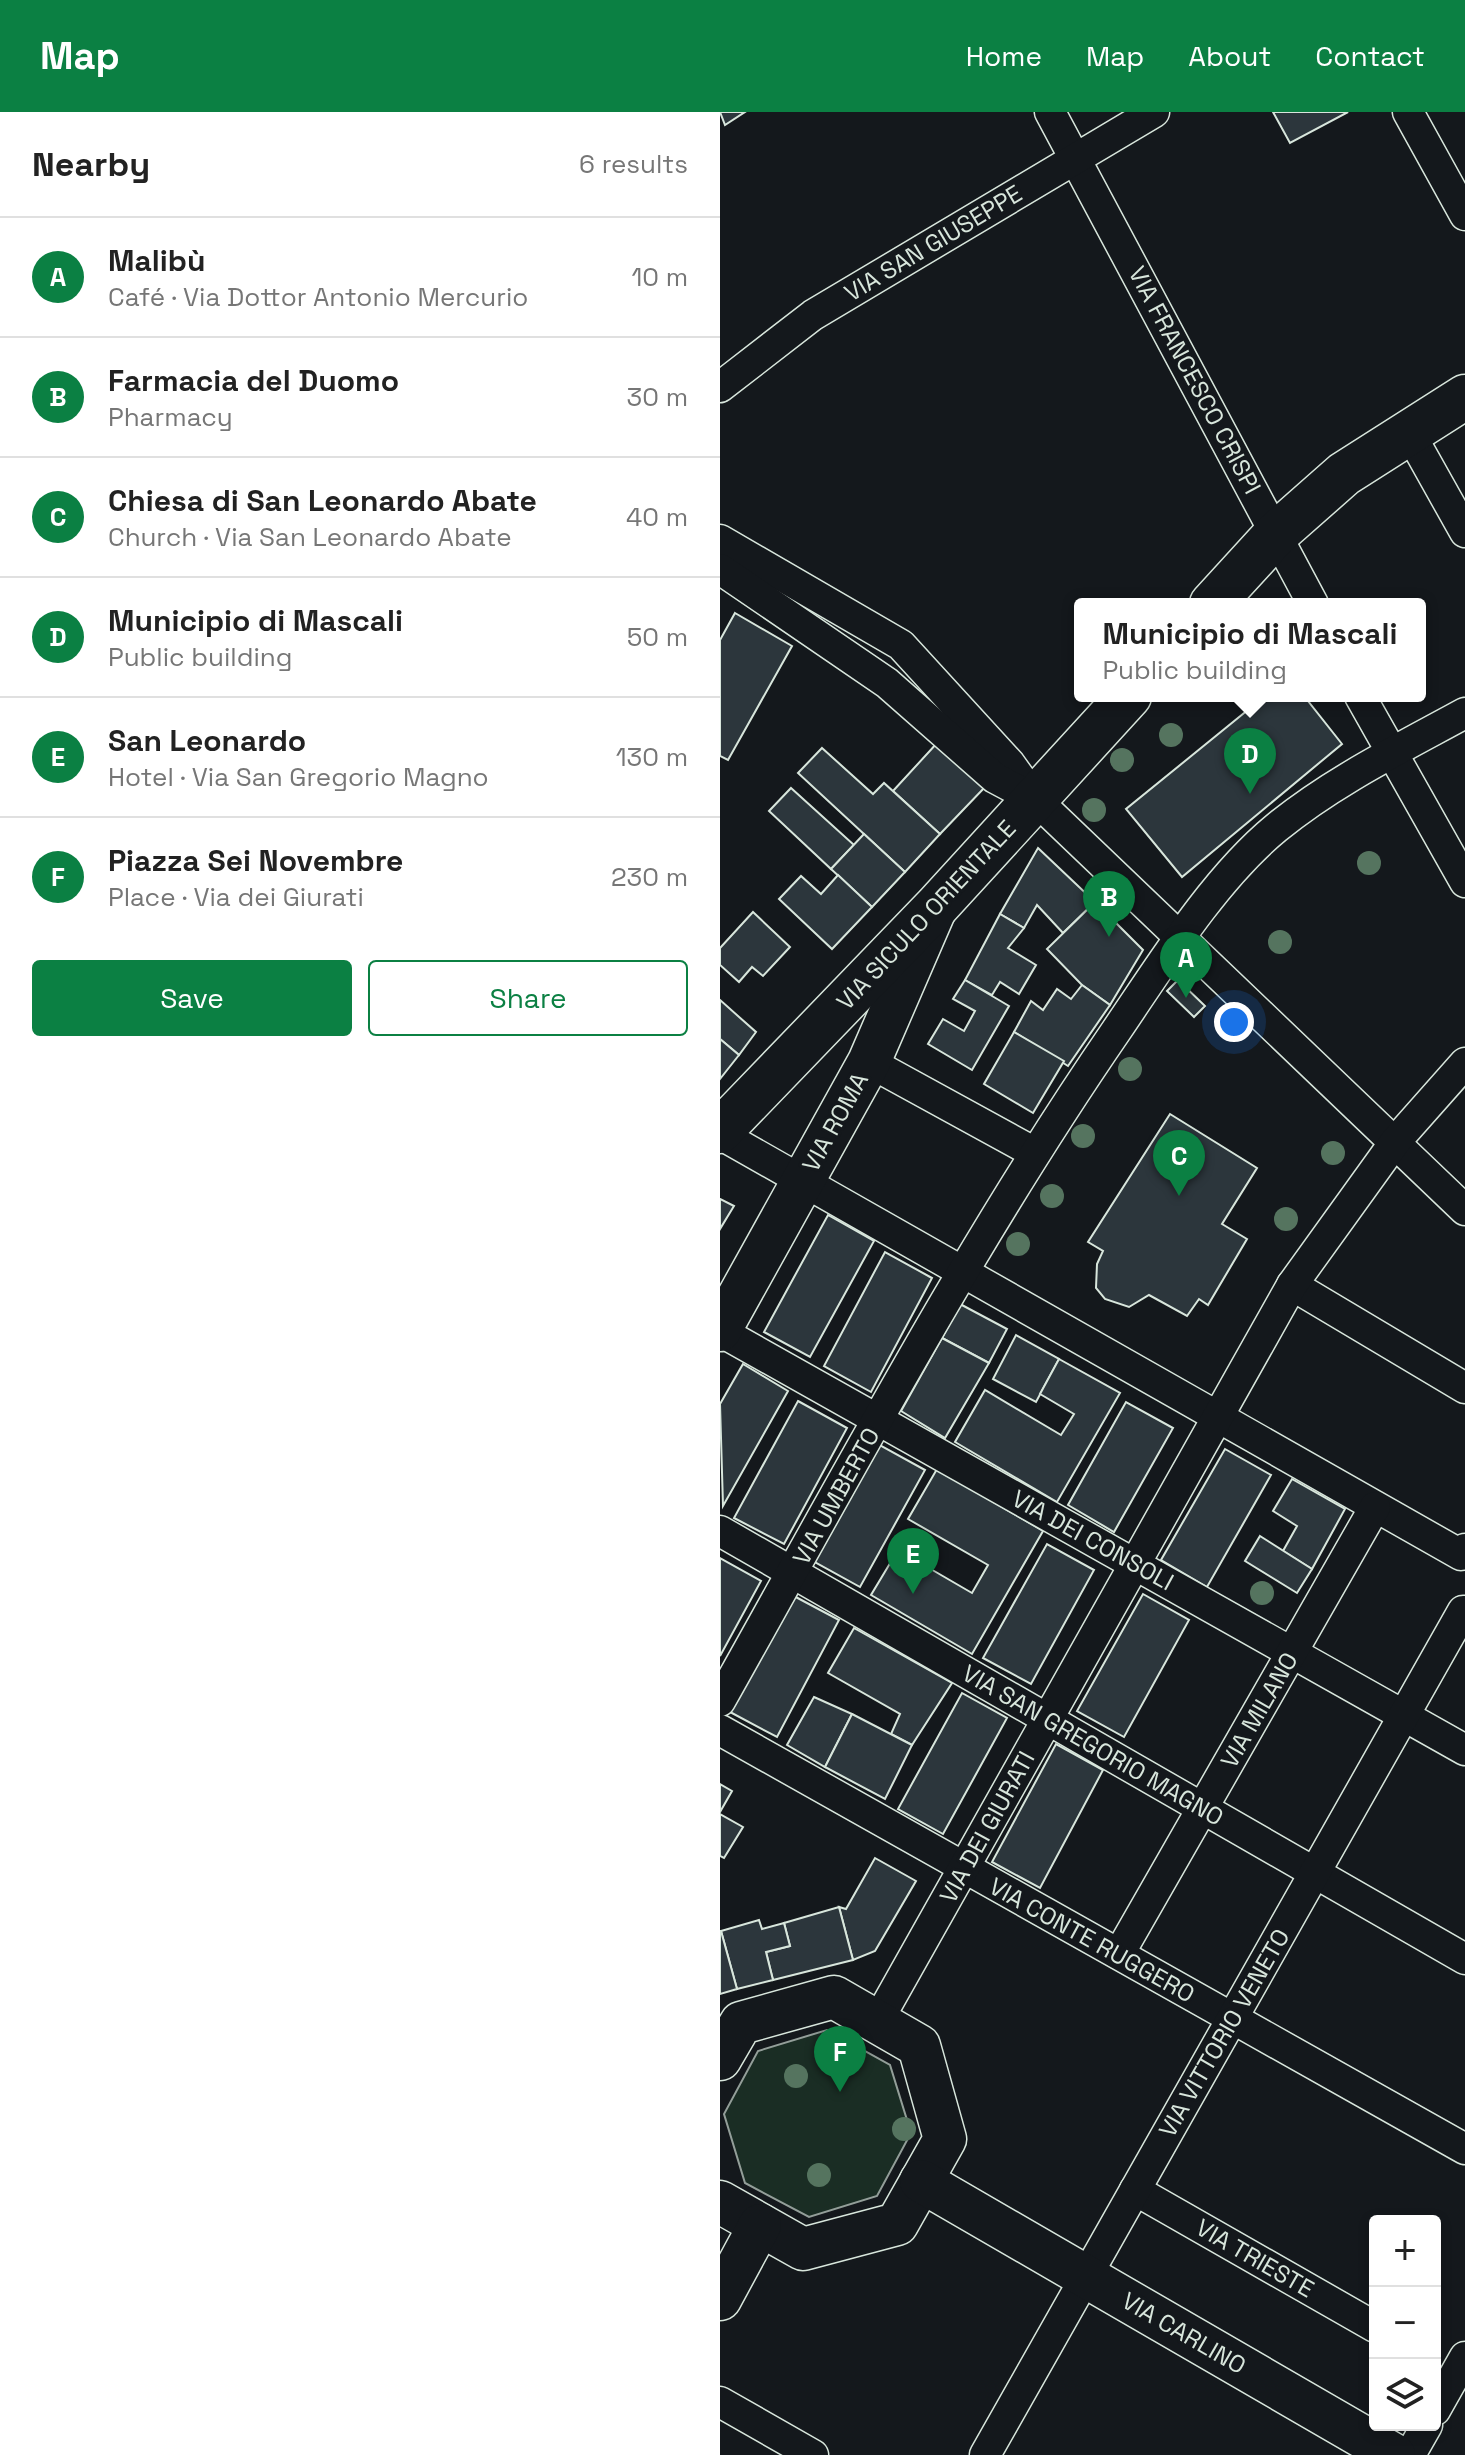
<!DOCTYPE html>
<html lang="en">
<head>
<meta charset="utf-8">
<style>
	body { margin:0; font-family:"Space Grotesk",sans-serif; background:#f2f2f2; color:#222 }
	.controls { position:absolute; right:24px; bottom:24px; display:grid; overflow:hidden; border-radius:8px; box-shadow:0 4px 12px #0003 }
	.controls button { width:72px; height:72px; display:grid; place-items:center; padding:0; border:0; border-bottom:2px solid #e0e0e0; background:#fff; color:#222; font:40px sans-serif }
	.you { position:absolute; left:514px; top:910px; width:28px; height:28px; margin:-20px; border:6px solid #fff; border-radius:50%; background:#1a73e8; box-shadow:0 0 0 12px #1a73e833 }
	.badge { display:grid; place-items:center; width:52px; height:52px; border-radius:50%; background:#0b8043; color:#fff; font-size:26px; font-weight:700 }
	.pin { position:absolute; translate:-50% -66px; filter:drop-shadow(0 2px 4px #0008) }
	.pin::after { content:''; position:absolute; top:42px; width:28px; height:24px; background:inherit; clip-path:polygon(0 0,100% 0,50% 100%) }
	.popup { position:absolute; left:354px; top:486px; width:352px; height:104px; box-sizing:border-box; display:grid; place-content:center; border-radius:8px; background:#fff; filter:drop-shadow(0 2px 6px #0005); font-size:26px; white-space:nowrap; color:#767676 }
	.popup b { font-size:30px; color:#222 }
	.popup::after { content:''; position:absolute; left:50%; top:100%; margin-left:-16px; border:16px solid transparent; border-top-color:#fff }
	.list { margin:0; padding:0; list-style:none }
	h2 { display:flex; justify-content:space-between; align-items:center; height:104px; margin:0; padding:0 32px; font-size:34px }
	h2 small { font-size:26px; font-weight:400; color:#767676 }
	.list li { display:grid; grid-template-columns:52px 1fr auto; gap:24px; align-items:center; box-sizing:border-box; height:120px; padding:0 32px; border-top:2px solid #e0e0e0 }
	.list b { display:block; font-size:30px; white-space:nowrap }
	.list p { margin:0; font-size:26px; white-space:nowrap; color:#767676 }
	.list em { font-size:26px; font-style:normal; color:#767676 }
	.actions { display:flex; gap:16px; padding:24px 32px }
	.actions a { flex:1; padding:18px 0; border:2px solid #0b8043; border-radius:8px; text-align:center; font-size:28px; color:#0b8043 }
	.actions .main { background:#0b8043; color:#fff }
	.icon { flex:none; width:44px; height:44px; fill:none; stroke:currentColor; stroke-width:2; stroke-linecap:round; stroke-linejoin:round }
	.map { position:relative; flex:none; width:745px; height:2343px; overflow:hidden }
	header { display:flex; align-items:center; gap:48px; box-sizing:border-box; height:112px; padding:0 40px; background:#0b8043; color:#fff }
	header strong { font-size:38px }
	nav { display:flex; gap:44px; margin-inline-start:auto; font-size:28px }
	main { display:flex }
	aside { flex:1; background:#fff }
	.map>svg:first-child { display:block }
	.green { fill:#1a2d24; stroke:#939e99; stroke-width:2 }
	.building { fill:#2c363c; stroke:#d8e6dc; stroke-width:2 }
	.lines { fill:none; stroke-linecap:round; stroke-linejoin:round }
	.street-casing { stroke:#d8e6dc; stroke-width:33 }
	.secondary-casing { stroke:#d8e6dc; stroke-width:45 }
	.primary-casing { stroke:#d8e6dc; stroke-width:47 }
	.street { stroke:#14181c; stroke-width:30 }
	.secondary { stroke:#14181c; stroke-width:42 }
	.primary { stroke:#14181c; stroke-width:44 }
	.tree { fill:#55745f }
	.labels { text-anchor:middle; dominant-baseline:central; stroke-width:6; stroke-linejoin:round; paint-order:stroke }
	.street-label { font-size:24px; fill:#d8e6dc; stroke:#14181c }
</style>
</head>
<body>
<header>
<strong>Map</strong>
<nav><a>Home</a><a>Map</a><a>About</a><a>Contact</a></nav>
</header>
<main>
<aside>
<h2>Nearby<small>6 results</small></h2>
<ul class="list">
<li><span class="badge">A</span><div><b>Malibù</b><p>Café · Via Dottor Antonio Mercurio</p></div><em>10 m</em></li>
<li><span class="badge">B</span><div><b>Farmacia del Duomo</b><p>Pharmacy</p></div><em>30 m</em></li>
<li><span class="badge">C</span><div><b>Chiesa di San Leonardo Abate</b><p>Church · Via San Leonardo Abate</p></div><em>40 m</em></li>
<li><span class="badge">D</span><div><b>Municipio di Mascali</b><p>Public building</p></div><em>50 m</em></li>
<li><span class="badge">E</span><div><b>San Leonardo</b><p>Hotel · Via San Gregorio Magno</p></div><em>130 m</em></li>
<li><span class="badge">F</span><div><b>Piazza Sei Novembre</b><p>Place · Via dei Giurati</p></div><em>230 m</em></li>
</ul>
<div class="actions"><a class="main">Save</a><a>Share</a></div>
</aside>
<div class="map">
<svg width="745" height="2343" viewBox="0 0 745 2343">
	<rect width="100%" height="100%" fill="#14181c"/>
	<!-- green -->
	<polygon class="green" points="107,1918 170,1953 191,2021 157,2084 89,2105 25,2071 4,2002 38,1939"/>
	<!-- building -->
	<g class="building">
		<polygon points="0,0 25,0 5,13"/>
		<polygon points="553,0 628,0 570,31"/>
		<polygon points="15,501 72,534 8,648 0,644 0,528"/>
		<polygon points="545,584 584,584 622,632 462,765 406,697"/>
		<polygon points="218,630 266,674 220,722 173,679"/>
		<polygon points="102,636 153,682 164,671 220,722 185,760 78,661"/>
		<polygon points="71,676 134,733 111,757 49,699"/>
		<polygon points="144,722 185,760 152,795 111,757"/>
		<polygon points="318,736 375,790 343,821 317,793 304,816 280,802"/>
		<polygon points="118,763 152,795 112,837 59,787 81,764 101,782"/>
		<polygon points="375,790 423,838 390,893 362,873 327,837"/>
		<polygon points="33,800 70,835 43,864 32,855 19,870 0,853 0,836"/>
		<polygon points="280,802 304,816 288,836 316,853 299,882 280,870 272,883 245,868"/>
		<polygon points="245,868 289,894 252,958 208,932 223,907 244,919 255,899 233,887"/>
		<polygon points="458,868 485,894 474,905 447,879"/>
		<polygon points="362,873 390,893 348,954 294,920 311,889 323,898 337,877 351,887"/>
		<polygon points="0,888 36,920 19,943 0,927"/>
		<polygon points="294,920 344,949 313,1001 264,972"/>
		<polygon points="0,927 19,943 0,967"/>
		<polygon points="450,1002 537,1056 502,1112 527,1127 488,1193 479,1187 467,1204 429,1183 409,1195 385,1187 376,1176 377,1152 383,1139 368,1130"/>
		<polygon points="0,1087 14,1094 0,1117"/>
		<polygon points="108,1103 154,1129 90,1245 44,1220"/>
		<polygon points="165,1140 212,1166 151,1280 104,1254"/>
		<polygon points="240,1192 287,1217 269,1251 222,1226"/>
		<polygon points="296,1223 339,1247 316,1290 273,1267"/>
		<polygon points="222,1226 269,1251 225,1326 181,1299"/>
		<polygon points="339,1247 400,1281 337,1390 235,1330 265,1278 341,1323 354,1302 320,1282"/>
		<polygon points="23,1252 68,1279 3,1394 0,1292"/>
		<polygon points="78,1289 127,1316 64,1432 14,1406"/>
		<polygon points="406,1290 453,1316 394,1420 348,1393"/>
		<polygon points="158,1332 205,1358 140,1475 93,1449"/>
		<polygon points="505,1337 551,1363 487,1475 441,1448"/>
		<polygon points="217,1357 323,1419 252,1542 151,1483 178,1438 252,1481 268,1453 188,1407"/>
		<polygon points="572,1367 625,1397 592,1457 563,1439 577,1414 553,1399"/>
		<polygon points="540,1424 592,1457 577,1481 525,1449"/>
		<polygon points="327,1432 374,1458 311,1572 263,1546"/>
		<polygon points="0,1446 41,1469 0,1544"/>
		<polygon points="423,1482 469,1508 404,1625 357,1599"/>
		<polygon points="72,1483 119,1508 57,1625 10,1600"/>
		<polygon points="134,1516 232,1571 192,1633 171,1622 180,1602 108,1561"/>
		<polygon points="242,1581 287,1606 223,1722 178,1697"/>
		<polygon points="94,1585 132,1602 105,1655 67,1633"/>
		<polygon points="132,1602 192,1633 165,1687 105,1655"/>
		<polygon points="336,1632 383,1658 320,1776 272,1750"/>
		<polygon points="0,1672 12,1679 0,1700"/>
		<polygon points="0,1702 23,1715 4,1746 0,1744"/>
		<polygon points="155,1746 196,1769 155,1839 133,1848 119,1795 126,1797"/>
		<polygon points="119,1795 133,1848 53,1868 46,1840 70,1834 64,1811"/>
		<polygon points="39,1808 42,1817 64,1811 70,1834 46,1840 53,1868 17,1877 1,1819"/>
		<polygon points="1,1819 17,1877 0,1882 0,1819"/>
	</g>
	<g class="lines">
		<!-- street casing -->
		<g class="street-casing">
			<g id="street">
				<polyline points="330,0 593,492"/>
				<polyline points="688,0 745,103"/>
				<polyline points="0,275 93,203 434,0"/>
				<polyline points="689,320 745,420"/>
				<polyline points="0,428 181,533 290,652 315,687 745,1098"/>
				<polyline points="0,457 167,571 275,666 309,684"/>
				<polyline points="640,584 745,770"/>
				<polyline points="149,950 315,1041"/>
				<polyline points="0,1022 741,1443 745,1437"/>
				<polyline points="572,1173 745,1276"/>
				<polyline points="0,1219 745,1638"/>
				<polyline points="0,1419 745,1847"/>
				<path d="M0 1589C127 1363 249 1133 396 919 441 853 494 767 556 716 612 670 681 636 745 601"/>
				<polyline points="0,1618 745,2037"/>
				<polyline points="399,1842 655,1395"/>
				<polyline points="157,1910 572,1173 675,1030 745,951"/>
				<polyline points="415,2078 655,2215"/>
				<polyline points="0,2290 93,2343"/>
				<polyline points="715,2298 745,2245"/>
				<polyline points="265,2343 743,1499"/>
				<polyline points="690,2343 707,2313"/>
			</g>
		</g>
		<!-- secondary casing -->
		<g class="secondary-casing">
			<g id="secondary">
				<polyline points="0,1218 149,950 214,800"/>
				<polyline points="0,1947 21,1911 114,1885 199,1934 225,2027 177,2112 83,2137 0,2090"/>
				<polyline points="201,2069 674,2343"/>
				<polyline points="0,2187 40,2113"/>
			</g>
		</g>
		<!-- primary casing -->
		<g class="primary-casing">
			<g id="primary">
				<polyline points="492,492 556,422 624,362 745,285"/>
				<polyline points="0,1019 216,795 409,584"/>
			</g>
		</g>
		<!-- street -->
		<use href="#street" class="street"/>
		<!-- secondary -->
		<use href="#secondary" class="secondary"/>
		<!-- primary -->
		<use href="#primary" class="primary"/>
	</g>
	<!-- trees -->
	<g class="tree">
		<circle cx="451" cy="623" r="12"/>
		<circle cx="402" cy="648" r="12"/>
		<circle cx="374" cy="698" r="12"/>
		<circle cx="649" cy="751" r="12"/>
		<circle cx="560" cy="830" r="12"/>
		<circle cx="410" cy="957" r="12"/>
		<circle cx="363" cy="1024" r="12"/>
		<circle cx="613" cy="1041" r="12"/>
		<circle cx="332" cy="1084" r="12"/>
		<circle cx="566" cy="1107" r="12"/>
		<circle cx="298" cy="1132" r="12"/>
		<circle cx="542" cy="1481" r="12"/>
		<circle cx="76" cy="1964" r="12"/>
		<circle cx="184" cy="2017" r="12"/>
		<circle cx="99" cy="2063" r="12"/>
	</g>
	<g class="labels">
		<!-- street labels -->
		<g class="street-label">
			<text transform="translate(213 131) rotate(-31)">VIA SAN GIUSEPPE</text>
			<text transform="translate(475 268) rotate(62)">VIA FRANCESCO CRISPI</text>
			<text transform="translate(206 803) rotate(-47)">VIA SICULO ORIENTALE</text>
			<text transform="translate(115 1010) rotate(-61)">VIA ROMA</text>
			<text transform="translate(116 1384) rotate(-61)">VIA UMBERTO</text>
			<text transform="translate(373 1428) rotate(29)">VIA DEI CONSOLI</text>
			<text transform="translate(539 1598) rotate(-60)">VIA MILANO</text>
			<text transform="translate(373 1633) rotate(30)">VIA SAN GREGORIO MAGNO</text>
			<text transform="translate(267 1715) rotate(-61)">VIA DEI GIURATI</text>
			<text transform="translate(372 1828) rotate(29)">VIA CONTE RUGGERO</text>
			<text transform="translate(504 1921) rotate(-60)">VIA VITTORIO VENETO</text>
			<text transform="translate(535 2146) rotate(30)">VIA TRIESTE</text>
			<text transform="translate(464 2221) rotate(30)">VIA CARLINO</text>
		</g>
	</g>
</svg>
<div class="controls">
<button>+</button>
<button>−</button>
<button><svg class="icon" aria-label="layers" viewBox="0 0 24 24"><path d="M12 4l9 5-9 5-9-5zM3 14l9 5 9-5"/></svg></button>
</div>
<div class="you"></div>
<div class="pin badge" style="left:466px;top:886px">A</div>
<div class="pin badge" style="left:389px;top:825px">B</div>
<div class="pin badge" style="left:459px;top:1084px">C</div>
<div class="pin badge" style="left:530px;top:682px">D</div>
<div class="popup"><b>Municipio di Mascali</b>Public building</div>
<div class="pin badge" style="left:193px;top:1482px">E</div>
<div class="pin badge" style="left:120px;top:1980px">F</div>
</div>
</main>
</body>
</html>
